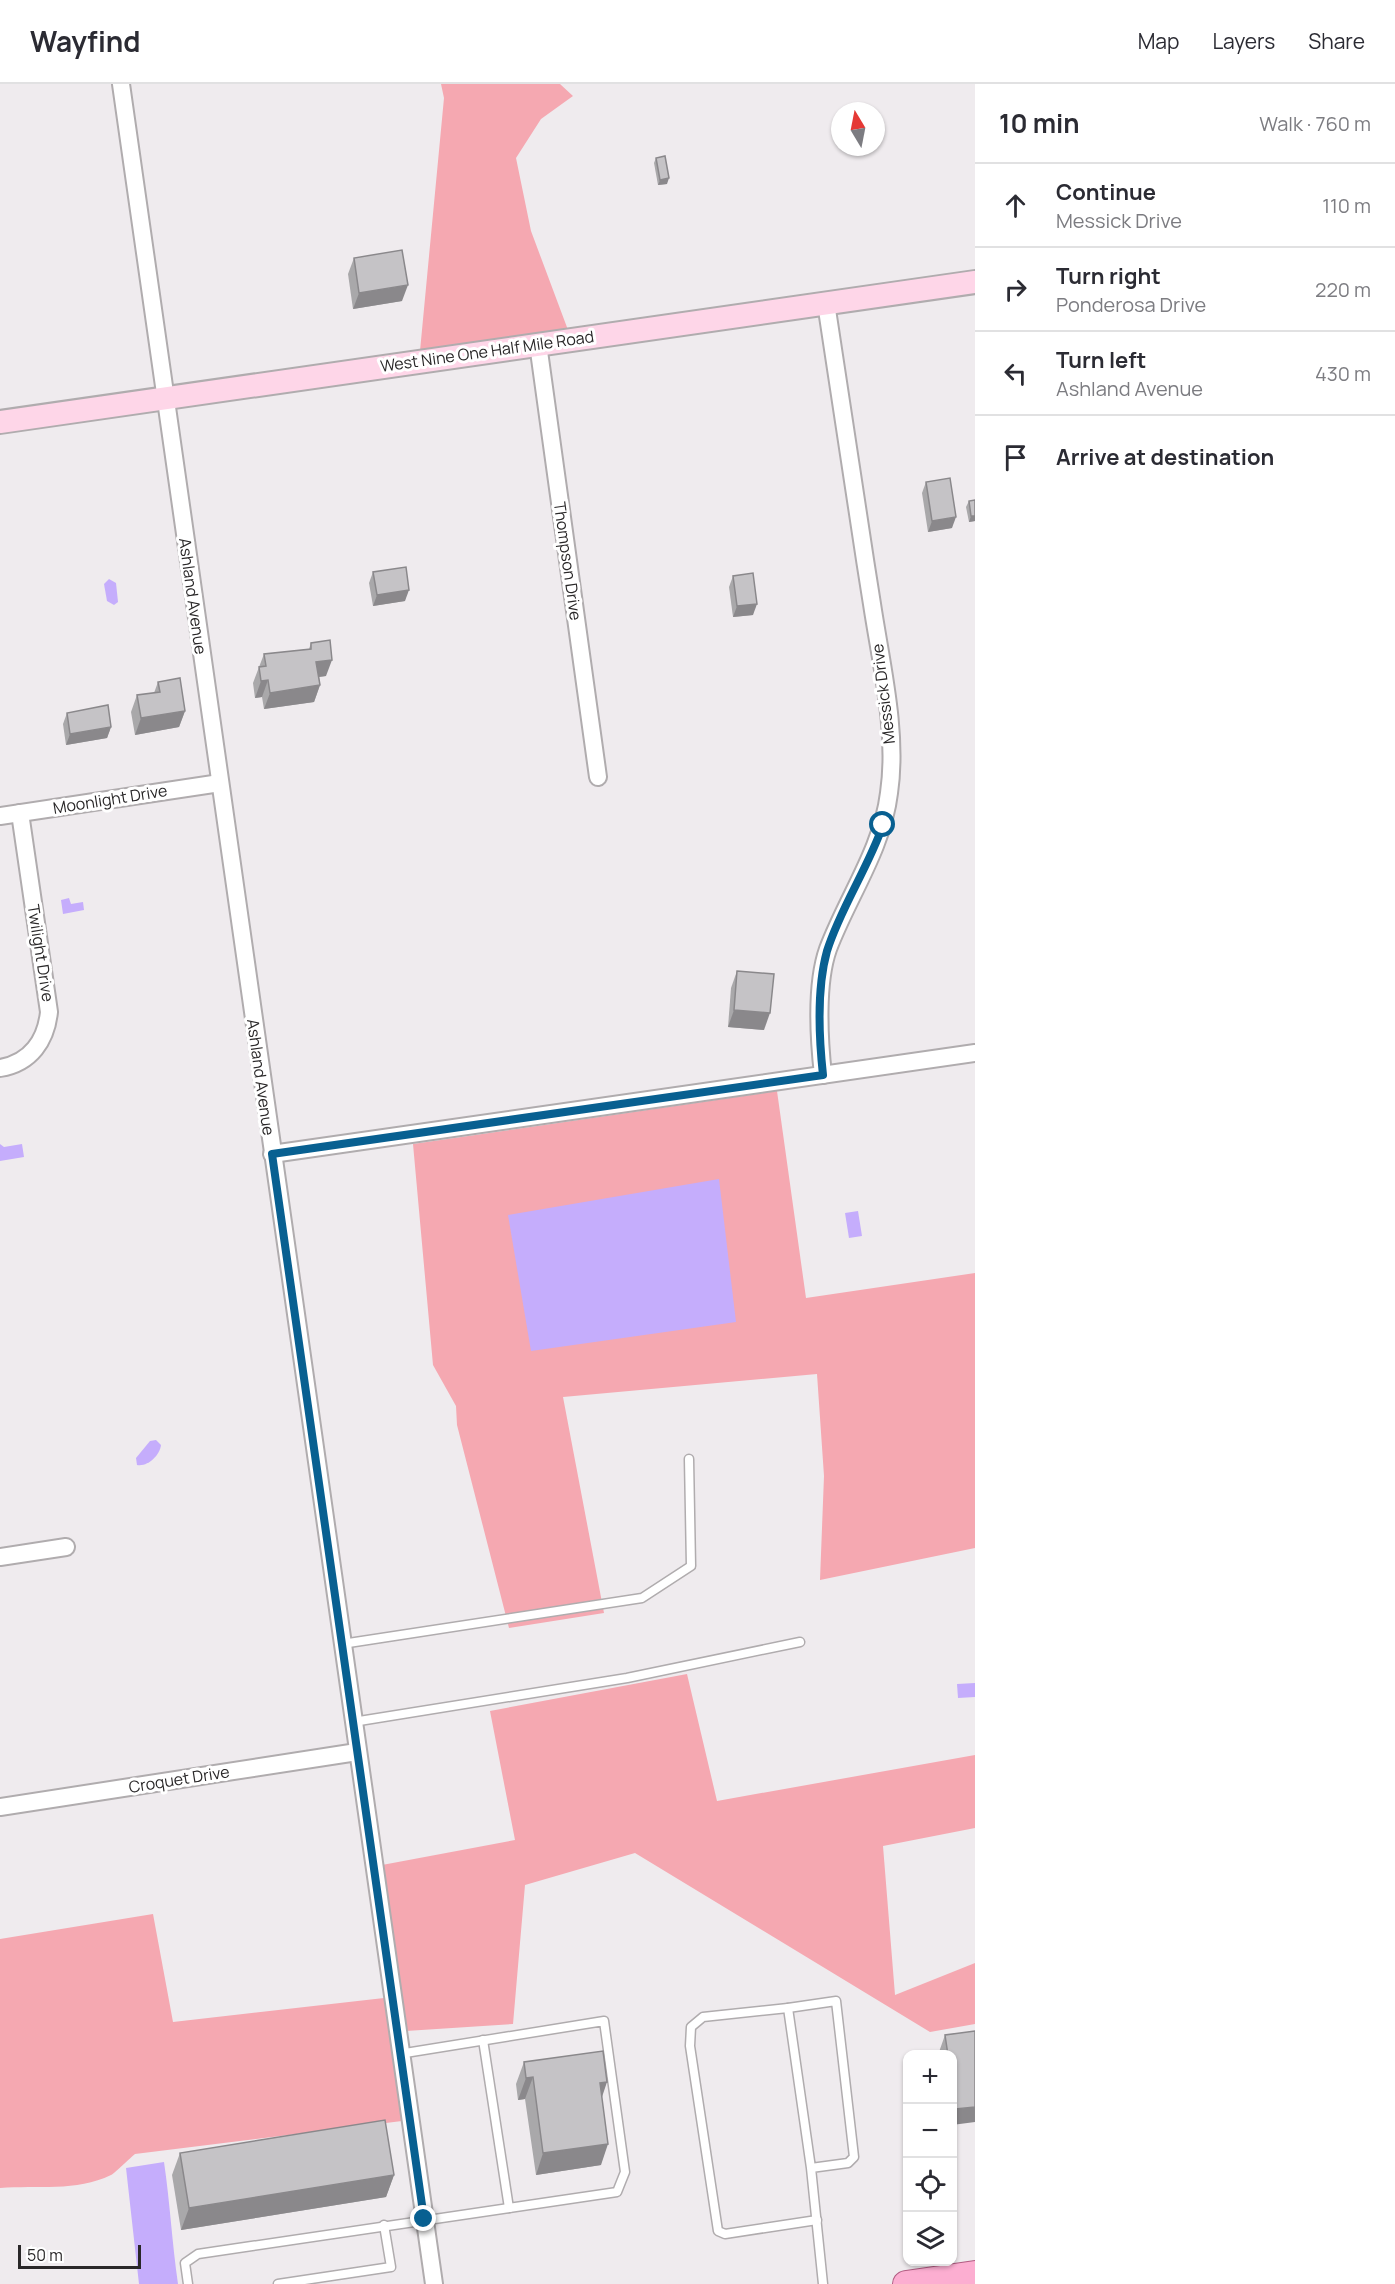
<!DOCTYPE html>
<html lang="en">
<head>
<meta charset="utf-8">
<style>
	body { margin:0; font-family:Manrope,sans-serif; background:#f7f7f7; color:#2b2b33 }
	.controls { position:absolute; right:18px; bottom:18px; display:grid; overflow:hidden; border-radius:12px; box-shadow:0 2px 4px #0004 }
	.controls button { width:54px; height:54px; display:grid; place-items:center; padding:0; border:0; border-bottom:2px solid #e1e1e2; background:#fff; color:#2b2b33; font:30px sans-serif }
	.compass { position:absolute; left:831px; top:18px; width:54px; height:54px; border-radius:50%; background:#fff; box-shadow:0 2px 4px #0004; rotate:350deg }
	.scale { position:absolute; left:18px; bottom:15px; width:123px; box-sizing:border-box; padding-left:6px; border:3px solid #292728; border-top:0; font-size:16px; line-height:21px; white-space:nowrap; color:#292728; -webkit-text-stroke:4px #fff; paint-order:stroke }
	.stop { position:absolute; width:18px; height:18px; margin:-14px; border:4px solid #086091; border-radius:50%; background:#fff }
	.stop.end { background:#086091; border-color:#fff; box-shadow:0 2px 6px #0008 }
	.list { margin:0; padding:0; list-style:none }
	h2 { display:flex; justify-content:space-between; align-items:center; height:78px; margin:0; padding:0 24px; font-size:26px }
	h2 small { font-size:20px; font-weight:400; color:#7c7c81 }
	.list li { display:grid; grid-template-columns:39px 1fr auto; gap:18px; align-items:center; box-sizing:border-box; height:84px; padding:0 24px; border-top:2px solid #e1e1e2 }
	.list b { display:block; font-size:22px; white-space:nowrap }
	.list p { margin:0; font-size:20px; white-space:nowrap; color:#7c7c81 }
	.list em { font-size:20px; font-style:normal; color:#7c7c81 }
	.icon { flex:none; width:33px; height:33px; fill:none; stroke:currentColor; stroke-width:2; stroke-linecap:round; stroke-linejoin:round }
	.map { position:relative; flex:none; width:975px; height:2200px; overflow:hidden }
	header { display:flex; align-items:center; gap:36px; box-sizing:border-box; height:84px; padding:0 30px; background:#fff; border-bottom:2px solid #e1e1e2 }
	header strong { font-size:28px }
	nav { display:flex; gap:33px; margin-inline-start:auto; font-size:21px }
	main { display:flex }
	aside { flex:1; background:#fff }
	.map>svg:first-child { display:block }
	.green { fill:#f5a8b1 }
	.water { fill:#c5adfc }
	.lines { fill:none; stroke-linecap:round; stroke-linejoin:round }
	.lane-casing { stroke:#b0acae; stroke-width:11 }
	.street-casing { stroke:#b0acae; stroke-width:20 }
	.secondary-casing { stroke:#b0acae; stroke-width:26 }
	.primary-casing { stroke:#b15c82; stroke-width:28 }
	.lane { stroke:#fff; stroke-width:8 }
	.street { stroke:#fff; stroke-width:16 }
	.secondary { stroke:#fed6e8; stroke-width:22 }
	.primary { stroke:#fcaed1; stroke-width:26 }
	.wall { fill:#a9a8aa }
	.shaded-wall { fill:#8a888b }
	.building { fill:#c5c3c6; stroke:#8a888b; stroke-width:1.5 }
	.route { stroke:#086091; stroke-width:8 }
	.labels { text-anchor:middle; dominant-baseline:central; stroke-width:6; stroke-linejoin:round; paint-order:stroke }
	.street-label { font-size:16px; fill:#292728; stroke:#fff }
</style>
</head>
<body>
<header>
<strong>Wayfind</strong>
<nav><a>Map</a><a>Layers</a><a>Share</a></nav>
</header>
<main>
<div class="map">
<svg width="975" height="2200" viewBox="0 0 975 2200">
	<rect width="100%" height="100%" fill="#efebee"/>
	<!-- green -->
	<g class="green">
		<polygon points="441,0 560,0 573,12 541,35 516,74 531,147 568,246 420,267 444,14"/>
		<polygon points="777,1007 806,1214 975,1189 975,1464 820,1496 824,1392 817,1290 563,1313 604,1529 509,1544 457,1341 456,1322 433,1281 413,1060"/>
		<polygon points="687,1590 717,1717 975,1671 975,1744 883,1762 895,1911 975,1879 975,1940 930,1948 635,1769 525,1801 513,1940 406,1947 382,1781 515,1756 490,1627"/>
		<path d="M153 1830 173 1938 384 1914 402 2037 135 2070C131 2073 114 2090 111 2091 76 2108 37 2101 0 2104V1855Z"/>
	</g>
	<!-- water -->
	<g class="water">
		<polygon points="109,495 116,499 118,518 114,521 107,517 104,500"/>
		<polygon points="69,814 71,820 83,818 84,826 63,830 61,816"/>
		<polygon points="0,1060 4,1063 22,1060 24,1073 0,1077"/>
		<polygon points="719,1095 736,1238 531,1267 508,1131"/>
		<polygon points="858,1127 862,1152 849,1154 845,1129"/>
		<path d="M156 1356 161 1361C160 1371 148 1383 137 1381L136 1374 150 1357Z"/>
		<polygon points="975,1599 975,1613 958,1614 957,1600"/>
		<path d="M164 2078C170 2119 172 2159 178 2200H139L126 2084Z"/>
	</g>
	<g class="lines">
		<!-- lane casing -->
		<g class="lane-casing">
			<g id="lane">
				<polyline points="342,1560 642,1514 691,1482 689,1375"/>
				<polyline points="353,1638 627,1594 800,1558"/>
				<polyline points="788,1924 703,1933 691,1943 690,1962 718,2147 725,2150 817,2136"/>
				<polyline points="483,1956 509,2124"/>
				<polyline points="811,2084 848,2079 854,2073 836,1917 788,1924 811,2084 823,2200"/>
				<polyline points="188,2200 185,2179 198,2170 617,2108 625,2088 604,1937 399,1970"/>
				<polyline points="278,2200 391,2183 384,2141"/>
			</g>
		</g>
		<!-- street casing -->
		<g class="street-casing">
			<g id="street">
				<polyline points="121,0 434,2200"/>
				<polyline points="538,260 598,693"/>
				<polyline points="0,732 220,699"/>
				<path d="M0 984C31 979 46 956 49 928L20 729"/>
				<path d="M823 991C819 955 816 899 828 865 848 812 882 766 889 709 898 648 881 580 872 520 856 420 841 320 826 219"/>
				<polyline points="272,1070 975,969"/>
				<polyline points="0,1473 66,1463"/>
				<polyline points="0,1723 357,1668"/>
			</g>
		</g>
		<!-- secondary casing -->
		<g class="secondary-casing">
			<polyline id="secondary" points="0,338 975,198"/>
		</g>
		<!-- primary casing -->
		<g class="primary-casing">
			<polyline id="primary" points="906,2200 975,2190"/>
		</g>
		<!-- lane -->
		<use href="#lane" class="lane"/>
		<!-- street -->
		<use href="#street" class="street"/>
		<!-- secondary -->
		<use href="#secondary" class="secondary"/>
		<!-- primary -->
		<use href="#primary" class="primary"/>
	</g>
	<!-- wall -->
	<g class="wall">
		<polygon points="656,74 667,100 658,101 654,79"/>
		<polygon points="354,174 402,217 353,225 348,190"/>
		<polygon points="926,398 952,444 928,448 922,409"/>
		<polygon points="975,416 975,437 969,438 966,423 969,417"/>
		<polygon points="373,488 405,517 373,522 369,499"/>
		<polygon points="733,492 753,531 733,533 729,503"/>
		<polygon points="311,559 326,592 319,593 320,601 314,618 264,625 262,613 255,614 253,599 264,570 309,565"/>
		<polygon points="158,598 185,627 179,643 135,651 131,628 137,611 154,609"/>
		<polygon points="67,629 111,643 107,654 66,661 63,640"/>
		<polygon points="737,887 764,946 728,943 731,904"/>
		<polygon points="975,1947 952,2041 952,1971 939,1971 939,1968 945,1951"/>
		<polygon points="524,1978 602,2013 601,2081 536,2091 525,2015 518,2016 516,2000"/>
		<polygon points="180,2069 394,2091 386,2113 181,2146 172,2091"/>
	</g>
	<!-- shaded-wall -->
	<g class="shaded-wall">
		<polygon points="669,94 667,100 658,101 660,96"/>
		<polygon points="408,201 402,217 353,225 359,209"/>
		<polygon points="971,432 975,432 975,437 969,438"/>
		<polygon points="956,433 952,444 928,448 932,437"/>
		<polygon points="409,506 405,517 373,522 377,511"/>
		<polygon points="757,520 753,531 733,533 737,522"/>
		<polygon points="332,576 326,592 310,594 316,578"/>
		<polygon points="268,596 262,613 255,614 261,597"/>
		<polygon points="320,601 314,618 264,625 270,609"/>
		<polygon points="185,627 179,643 135,651 141,634"/>
		<polygon points="111,643 107,654 66,661 70,650"/>
		<polygon points="734,926 770,929 764,946 728,943"/>
		<polygon points="533,1993 525,2015 518,2016 526,1994"/>
		<polygon points="607,1998 600,2019 600,1999"/>
		<polygon points="975,2023 975,2038 952,2041 952,2033 955,2025"/>
		<polygon points="608,2060 601,2081 536,2091 543,2069"/>
		<polygon points="394,2091 386,2113 181,2146 189,2124"/>
	</g>
	<!-- building -->
	<g class="building">
		<polygon points="665,72 669,94 660,96 656,74"/>
		<polygon points="402,166 408,201 359,209 354,174"/>
		<polygon points="950,394 956,433 932,437 926,398"/>
		<polygon points="975,416 975,432 971,432 969,417"/>
		<polygon points="406,483 409,506 377,511 373,488"/>
		<polygon points="753,489 757,520 737,522 733,492"/>
		<polygon points="330,556 332,576 316,578 320,601 270,609 268,596 261,597 259,583 266,582 264,570 311,565 311,559"/>
		<polygon points="180,594 185,627 141,634 137,611 160,608 158,598"/>
		<polygon points="108,621 111,643 70,650 67,629"/>
		<polygon points="737,887 774,890 770,929 734,926"/>
		<polygon points="975,1947 975,2023 955,2025 952,2006 952,1971 948,1971 945,1951"/>
		<polygon points="603,1967 607,1998 600,1999 608,2060 543,2069 533,1993 526,1994 524,1978"/>
		<polygon points="385,2036 394,2091 189,2124 180,2069"/>
	</g>
	<g class="lines">
		<!-- route -->
		<path class="route" d="M424 2135 272 1070 823 991C819 954 817 903 827 867 840 825 868 784 883 741"/>
	</g>
	<g class="labels">
		<!-- street labels -->
		<g class="street-label">
			<text transform="translate(487 267) rotate(-8)">West Nine One Half Mile Road</text>
			<text transform="translate(568 477) rotate(82)">Thompson Drive</text>
			<text transform="translate(193 512) rotate(82)">Ashland Avenue</text>
			<text transform="translate(883 610) rotate(-97)">Messick Drive</text>
			<text transform="translate(110 715) rotate(-9)">Moonlight Drive</text>
			<text transform="translate(41 869) rotate(81)">Twilight Drive</text>
			<text transform="translate(261 993) rotate(82)">Ashland Avenue</text>
			<text transform="translate(179 1695) rotate(-9)">Croquet Drive</text>
		</g>
	</g>
</svg>
<div class="controls">
<button>+</button>
<button>−</button>
<button><svg class="icon" aria-label="locate" viewBox="0 0 24 24"><circle cx="12" cy="12" r="6"/><path d="M12 2v4M12 18v4M2 12h4M18 12h4"/></svg></button>
<button><svg class="icon" aria-label="layers" viewBox="0 0 24 24"><path d="M12 4l9 5-9 5-9-5zM3 14l9 5 9-5"/></svg></button>
</div>
<svg class="compass" viewBox="-18 -18 36 36"><path d="M0-13l5 13h-10z" fill="#e53935"/><path d="M0 13l5-13h-10z" fill="#7c7c81"/></svg>
<div class="scale">50 m</div>
<div class="stop" style="left:883px;top:741px"></div>
<div class="stop end" style="left:424px;top:2135px"></div>
</div>
<aside>
<h2>10 min<small>Walk · 760 m</small></h2>
<ul class="list">
<li><svg class="icon" aria-label="ahead" viewBox="0 0 24 24"><path d="M12 20V5M6 11l6-6 6 6"/></svg><div><b>Continue</b><p>Messick Drive</p></div><em>110 m</em></li>
<li><svg class="icon" aria-label="right" viewBox="0 0 24 24"><path d="M7 20v-9h11M14 6l5 5-5 5"/></svg><div><b>Turn right</b><p>Ponderosa Drive</p></div><em>220 m</em></li>
<li><svg class="icon" aria-label="left" viewBox="0 0 24 24"><path d="M17 20v-9H6M10 6l-5 5 5 5"/></svg><div><b>Turn left</b><p>Ashland Avenue</p></div><em>430 m</em></li>
<li><svg class="icon" aria-label="arrive" viewBox="0 0 24 24"><path d="M6 21V4h12l-3 4 3 4H6"/></svg><div><b>Arrive at destination</b></div></li>
</ul>
</aside>
</main>
</body>
</html>
